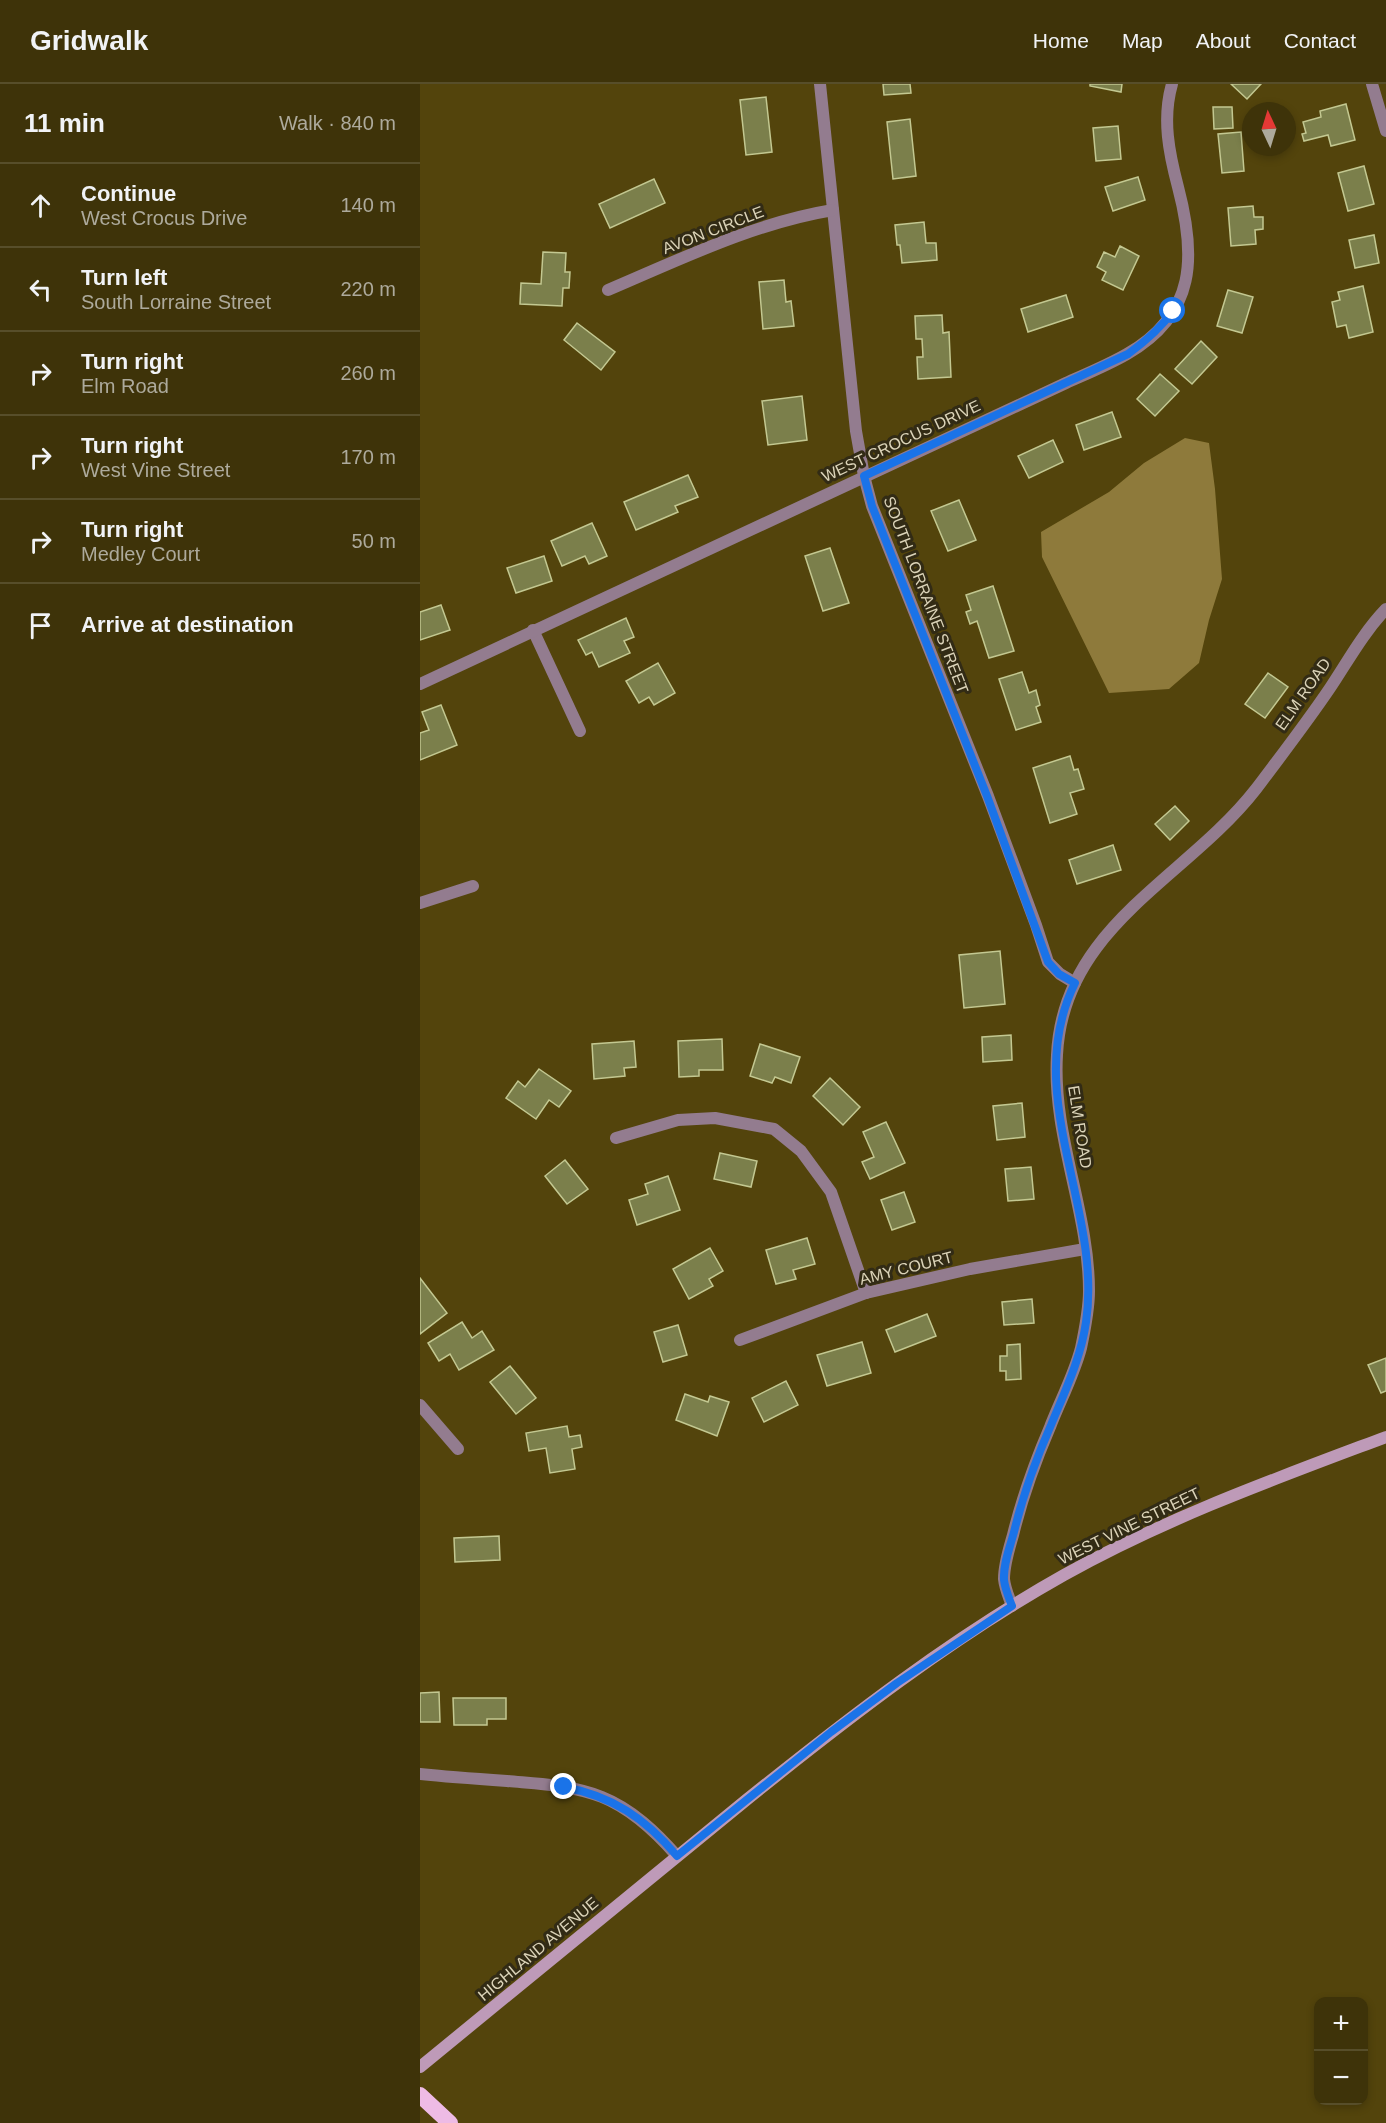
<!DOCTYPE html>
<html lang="en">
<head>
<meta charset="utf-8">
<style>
	body { margin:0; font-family:Arial,sans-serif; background:#453b12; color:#f1f3f6 }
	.controls { position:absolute; right:18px; bottom:18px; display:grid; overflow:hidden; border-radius:12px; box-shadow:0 3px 9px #0003 }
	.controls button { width:54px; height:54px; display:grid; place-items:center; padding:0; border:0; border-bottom:2px solid #574e2a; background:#3e3309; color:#f1f3f6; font:30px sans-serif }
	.compass { position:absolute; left:822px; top:18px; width:54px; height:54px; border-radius:50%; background:#3e3309; box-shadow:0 3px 9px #0003; rotate:356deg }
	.stop { position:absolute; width:18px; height:18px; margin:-14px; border:4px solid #1a73e8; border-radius:50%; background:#fff }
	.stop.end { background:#1a73e8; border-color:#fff; box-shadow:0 2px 6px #0008 }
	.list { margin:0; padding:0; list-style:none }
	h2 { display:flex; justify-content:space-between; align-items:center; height:78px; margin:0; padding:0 24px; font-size:26px }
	h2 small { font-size:20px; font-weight:400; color:#adaa9c }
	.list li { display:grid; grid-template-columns:39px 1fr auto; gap:18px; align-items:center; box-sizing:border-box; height:84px; padding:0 24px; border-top:2px solid #574e2a }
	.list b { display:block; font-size:22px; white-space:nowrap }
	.list p { margin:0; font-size:20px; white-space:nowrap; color:#adaa9c }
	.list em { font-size:20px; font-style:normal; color:#adaa9c }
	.icon { flex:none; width:33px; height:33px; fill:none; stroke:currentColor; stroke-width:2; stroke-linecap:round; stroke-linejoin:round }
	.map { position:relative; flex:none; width:966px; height:2039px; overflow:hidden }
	header { display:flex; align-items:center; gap:36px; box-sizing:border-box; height:84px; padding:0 30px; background:#3e3309; border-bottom:2px solid #574e2a }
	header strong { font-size:28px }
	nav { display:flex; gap:33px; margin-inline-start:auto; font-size:21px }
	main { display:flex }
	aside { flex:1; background:#3e3309 }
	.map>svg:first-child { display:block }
	.water { fill:#8e7a3b }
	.building { fill:#7b7f4b; stroke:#c3c891; stroke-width:1.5 }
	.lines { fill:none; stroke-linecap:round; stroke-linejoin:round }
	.minor { stroke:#937c8f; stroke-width:12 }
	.tertiary { stroke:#937c8f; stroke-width:12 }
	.secondary { stroke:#be9ab8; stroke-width:12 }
	.trunk { stroke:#eebbe5; stroke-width:16 }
	.route { stroke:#1a73e8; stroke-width:8 }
	.labels { text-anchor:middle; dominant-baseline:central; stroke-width:6; stroke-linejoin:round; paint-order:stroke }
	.street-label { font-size:16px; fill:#dbd3b8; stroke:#322b15 }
</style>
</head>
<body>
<header>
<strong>Gridwalk</strong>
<nav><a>Home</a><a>Map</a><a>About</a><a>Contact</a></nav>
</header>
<main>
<aside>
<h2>11 min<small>Walk · 840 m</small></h2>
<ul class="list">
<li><svg class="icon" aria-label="ahead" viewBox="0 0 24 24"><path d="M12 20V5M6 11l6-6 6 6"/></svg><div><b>Continue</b><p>West Crocus Drive</p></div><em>140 m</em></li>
<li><svg class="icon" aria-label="left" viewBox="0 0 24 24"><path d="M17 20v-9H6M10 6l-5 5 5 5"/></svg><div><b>Turn left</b><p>South Lorraine Street</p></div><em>220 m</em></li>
<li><svg class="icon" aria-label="right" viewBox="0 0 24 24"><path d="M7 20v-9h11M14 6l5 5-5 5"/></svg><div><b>Turn right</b><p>Elm Road</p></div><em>260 m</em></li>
<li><svg class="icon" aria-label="right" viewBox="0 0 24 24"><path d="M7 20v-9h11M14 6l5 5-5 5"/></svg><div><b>Turn right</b><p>West Vine Street</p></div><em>170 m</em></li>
<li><svg class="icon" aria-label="right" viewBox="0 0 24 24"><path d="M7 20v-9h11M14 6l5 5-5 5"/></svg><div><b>Turn right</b><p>Medley Court</p></div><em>50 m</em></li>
<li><svg class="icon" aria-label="arrive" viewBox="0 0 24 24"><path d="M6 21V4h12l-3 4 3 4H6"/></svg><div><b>Arrive at destination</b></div></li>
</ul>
</aside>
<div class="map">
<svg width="966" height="2039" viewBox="0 0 966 2039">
	<rect width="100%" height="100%" fill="#53440c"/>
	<!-- water -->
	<polygon class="water" points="765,354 789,359 795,405 802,495 789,536 779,579 749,605 689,609 622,473 621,448 689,408 724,379"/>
	<!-- building -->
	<g class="building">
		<polygon points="463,0 490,0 491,9 464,11"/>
		<polygon points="670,0 702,0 701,8 670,2"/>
		<polygon points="811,0 841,0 827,15"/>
		<polygon points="346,13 352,68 326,71 320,16"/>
		<polygon points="926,20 935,56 911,62 908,51 884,57 882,50 886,49 883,38 901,33 900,27"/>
		<polygon points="793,23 812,23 813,44 794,45"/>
		<polygon points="490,35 496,92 473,95 467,38"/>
		<polygon points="698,42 701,75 676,77 673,44"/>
		<polygon points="821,48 824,87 802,89 798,50"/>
		<polygon points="944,82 954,120 928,127 918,89"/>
		<polygon points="718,93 725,116 693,127 685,103"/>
		<polygon points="234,95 245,119 190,144 179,120"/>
		<polygon points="833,122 834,133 843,133 843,145 835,146 836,160 811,162 808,124"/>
		<polygon points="504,138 506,159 516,159 517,176 482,179 480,161 477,161 475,141"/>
		<polygon points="954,151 959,179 935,184 929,156"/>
		<polygon points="700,162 719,172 703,206 682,196 686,188 677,183 684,168 695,173"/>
		<polygon points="123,168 146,169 145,188 150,188 149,204 143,204 142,222 100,220 101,199 121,200"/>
		<polygon points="364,196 366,218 371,217 374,242 343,245 339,198"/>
		<polygon points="943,202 953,248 929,254 926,241 917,243 912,218 920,216 918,208"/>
		<polygon points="808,206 833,213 822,249 797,242"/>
		<polygon points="646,211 653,233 608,248 601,225"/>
		<polygon points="522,231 523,249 529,248 531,293 498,295 497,273 503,273 502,255 496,255 495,232"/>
		<polygon points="157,239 195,268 181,286 144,256"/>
		<polygon points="781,257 797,273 772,300 755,285"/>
		<polygon points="740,290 759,307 735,332 717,315"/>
		<polygon points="382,312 387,356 348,361 342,317"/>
		<polygon points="692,328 701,353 664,366 656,341"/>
		<polygon points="633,356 643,378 609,394 598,372"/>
		<polygon points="268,391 278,413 255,422 258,428 216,446 204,418"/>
		<polygon points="539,416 556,456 528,467 511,427"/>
		<polygon points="172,439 187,472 169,480 165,472 142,482 131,457"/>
		<polygon points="410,464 429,519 403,527 385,472"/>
		<polygon points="124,472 132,497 96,509 87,484"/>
		<polygon points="573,502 594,567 569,574 557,537 550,540 546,528 551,526 546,511"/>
		<polygon points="21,521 30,546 0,556 0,528"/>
		<polygon points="206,534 214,553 204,557 210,569 179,583 172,568 166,571 158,556"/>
		<polygon points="238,579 255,609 234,621 229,613 219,619 206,597"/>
		<polygon points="602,588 609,609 616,606 620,621 616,623 621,638 596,646 579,595"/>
		<polygon points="848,589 868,603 845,634 825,620"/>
		<polygon points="21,621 37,661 0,676 0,649 9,646 2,628"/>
		<polygon points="650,672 654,686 658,685 664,705 650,709 657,730 630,739 613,684"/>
		<polygon points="755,722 769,737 750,756 735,740"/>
		<polygon points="693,761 701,786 657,800 649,776"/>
		<polygon points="580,867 585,920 544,924 539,871"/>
		<polygon points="591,951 592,976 563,978 562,953"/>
		<polygon points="302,955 303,986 279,986 279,992 259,993 258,957"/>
		<polygon points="214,957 216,983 204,984 205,992 174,995 172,960"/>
		<polygon points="340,960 380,973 371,999 355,993 352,999 330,992"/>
		<polygon points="119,985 151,1007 139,1023 129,1016 116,1035 86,1014 98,997 105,1003"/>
		<polygon points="410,994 440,1023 423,1041 393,1012"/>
		<polygon points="602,1019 605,1053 577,1056 573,1022"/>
		<polygon points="466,1038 485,1079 450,1095 442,1078 454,1073 443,1048"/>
		<polygon points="300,1069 337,1077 331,1103 294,1095"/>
		<polygon points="145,1076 168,1105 147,1120 125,1092"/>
		<polygon points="611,1083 614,1115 588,1117 585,1085"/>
		<polygon points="248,1092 260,1126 217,1141 209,1116 228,1110 225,1100"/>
		<polygon points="484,1108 495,1138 472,1146 461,1116"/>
		<polygon points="387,1154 395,1180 373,1186 376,1195 356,1200 346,1166"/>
		<polygon points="290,1164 303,1187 289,1195 293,1202 269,1215 253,1185"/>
		<polygon points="0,1194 27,1229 0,1250"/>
		<polygon points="612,1215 614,1239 584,1241 582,1218"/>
		<polygon points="507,1230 516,1252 475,1268 466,1246"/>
		<polygon points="42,1238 52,1254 62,1247 74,1266 39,1286 30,1270 19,1277 8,1259"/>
		<polygon points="258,1241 267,1271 243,1278 234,1248"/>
		<polygon points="442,1258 451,1289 407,1302 397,1271"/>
		<polygon points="600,1260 601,1295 586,1296 586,1287 580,1287 580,1272 587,1272 587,1261"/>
		<polygon points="966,1274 966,1307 961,1309 948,1281"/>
		<polygon points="90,1282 116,1314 96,1330 70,1298"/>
		<polygon points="366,1297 378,1321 344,1338 332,1314"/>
		<polygon points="265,1310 288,1318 290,1312 309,1318 297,1352 256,1336"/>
		<polygon points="147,1342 149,1353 160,1351 162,1363 152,1365 155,1385 130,1389 126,1364 109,1367 106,1349"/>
		<polygon points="79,1452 80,1476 35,1478 34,1454"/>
		<polygon points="19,1608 20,1638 0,1638 0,1609"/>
		<polygon points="33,1614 86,1614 86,1635 67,1635 67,1641 34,1641"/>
	</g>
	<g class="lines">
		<!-- minor -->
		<g class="minor">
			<polyline points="400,0 436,347 444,392 452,422 568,712 616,841 628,878 640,890 655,899"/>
			<polyline points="952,0 966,47"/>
			<path d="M188 206C261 175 334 139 413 126"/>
			<polyline points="113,546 160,647"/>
			<path d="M0 600 646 299C666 290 688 281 707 270 777 230 776 171 758 103 749 69 742 35 752 0"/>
			<polyline points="0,819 53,802"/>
			<polyline points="196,1054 258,1036 295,1034 354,1045 381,1067 411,1108 446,1209"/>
			<polyline points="320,1256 446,1209 550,1185 665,1165"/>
			<polyline points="0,1321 38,1365"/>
			<path d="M0 1690C29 1693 58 1695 87 1697 119 1700 152 1701 182 1713 212 1725 236 1748 257 1772"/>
		</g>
		<!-- tertiary -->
		<path class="tertiary" d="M592 1522C589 1513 585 1505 584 1495 584 1480 589 1465 593 1451 602 1414 615 1378 630 1343 640 1317 654 1291 661 1264 665 1245 669 1226 669 1207 669 1127 632 1052 637 971 643 842 766 795 836 705 861 672 887 638 910 604 928 577 943 549 966 525"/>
		<!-- secondary -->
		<path class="secondary" d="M0 1983C108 1894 216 1805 325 1717 427 1635 530 1555 644 1491 746 1434 857 1394 966 1353"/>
		<!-- trunk -->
		<polyline class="trunk" points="0,2011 30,2039"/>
	</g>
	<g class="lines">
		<!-- route -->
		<path class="route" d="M144 1703C192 1712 225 1734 257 1772L411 1648 477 1599 592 1522C589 1514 585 1505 584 1496 583 1480 590 1463 594 1448 603 1411 616 1375 631 1341 645 1307 661 1274 666 1238 683 1125 600 1010 655 899L639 890 628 878 567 712 452 422 444 392 708 270C726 257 740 245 753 227"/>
	</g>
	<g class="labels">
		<!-- street labels -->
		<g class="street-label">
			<text transform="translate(293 146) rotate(-21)">AVON CIRCLE</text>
			<text transform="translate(481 357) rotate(-25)">WEST CROCUS DRIVE</text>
			<text transform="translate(506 511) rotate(69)">SOUTH LORRAINE STREET</text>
			<text transform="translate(883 610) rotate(-55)">ELM ROAD</text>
			<text transform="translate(660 1043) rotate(81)">ELM ROAD</text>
			<text transform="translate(486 1184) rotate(-14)">AMY COURT</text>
			<text transform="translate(709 1442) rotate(-26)">WEST VINE STREET</text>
			<text transform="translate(118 1865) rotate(-40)">HIGHLAND AVENUE</text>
		</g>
	</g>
</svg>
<div class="controls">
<button>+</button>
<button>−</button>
</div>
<svg class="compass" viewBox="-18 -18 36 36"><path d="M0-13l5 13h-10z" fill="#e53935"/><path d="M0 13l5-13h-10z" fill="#adaa9c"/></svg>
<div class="stop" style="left:753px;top:227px"></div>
<div class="stop end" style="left:144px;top:1703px"></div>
</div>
</main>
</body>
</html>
